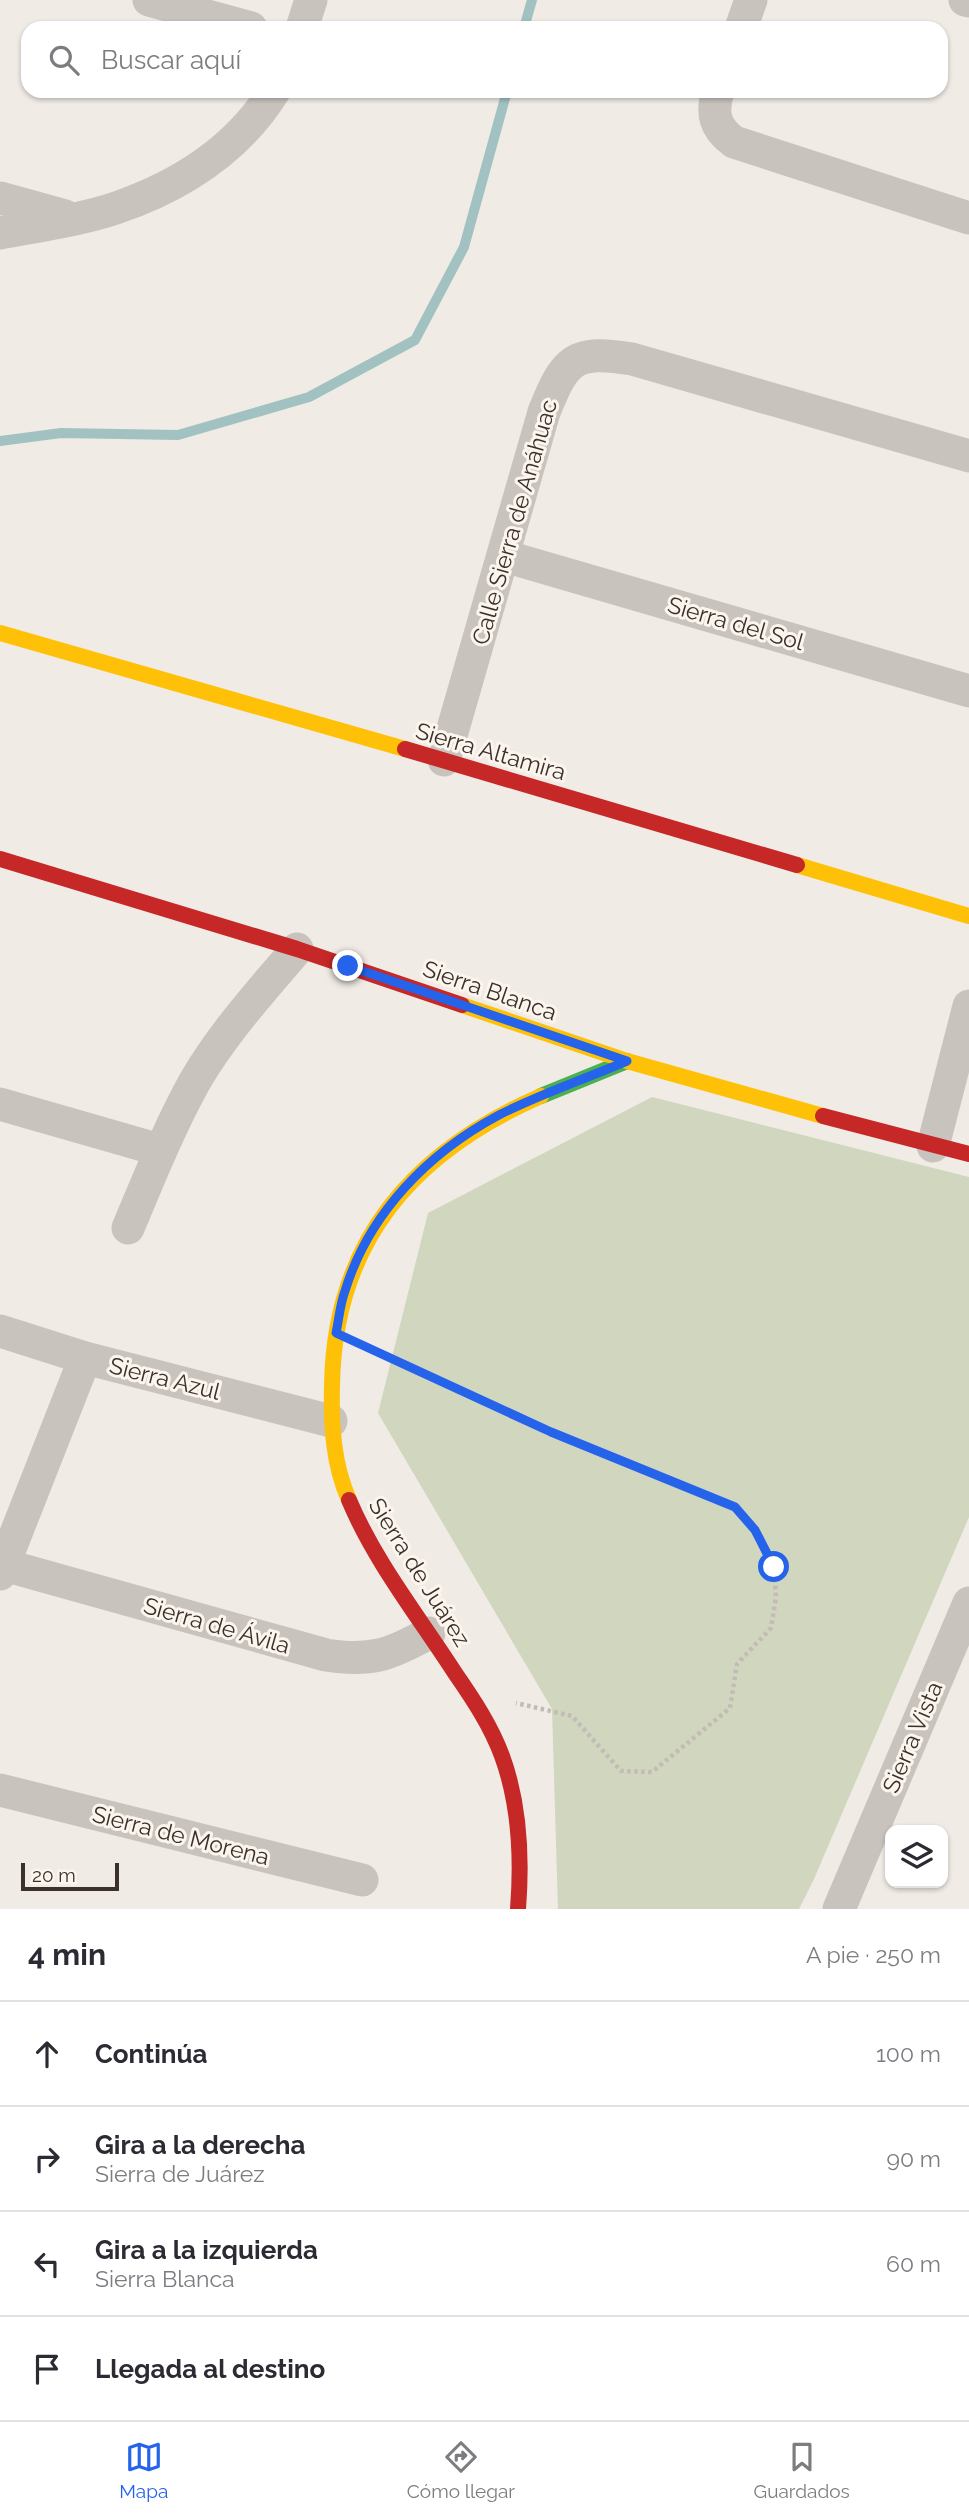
<!DOCTYPE html>
<html lang="es">
<head>
<meta charset="utf-8">
<style>
	body { margin:0; font-family:Raleway,sans-serif; background:#f7f7f7; color:#2b2b33 }
	.controls { position:absolute; right:21px; bottom:21px; display:grid; overflow:hidden; border-radius:14px; box-shadow:0 2px 5px #0004 }
	.controls button { width:63px; height:63px; display:grid; place-items:center; padding:0; border:0; border-bottom:2px solid #e1e1e2; background:#fff; color:#2b2b33; font:35px sans-serif }
	.scale { position:absolute; left:21px; bottom:18px; width:98px; box-sizing:border-box; padding-left:7px; border:4px solid #3b302b; border-top:0; font-size:19px; line-height:24px; white-space:nowrap; color:#3b302b; -webkit-text-stroke:5px #fbf5ee; paint-order:stroke }
	.stop { position:absolute; width:21px; height:21px; margin:-16px; border:5px solid #2563eb; border-radius:50%; background:#fff }
	.stop.end { background:#2563eb; border-color:#fff; box-shadow:0 2px 7px #0008 }
	.list { margin:0; padding:0; list-style:none }
	h2 { display:flex; justify-content:space-between; align-items:center; height:91px; margin:0; padding:0 28px; font-size:30px }
	h2 small { font-size:23px; font-weight:400; color:#7c7c81 }
	.list li { display:grid; grid-template-columns:46px 1fr auto; gap:21px; align-items:center; box-sizing:border-box; height:105px; padding:0 28px; border-top:2px solid #e1e1e2 }
	.list b { display:block; font-size:26px; white-space:nowrap }
	.list p { margin:0; font-size:23px; white-space:nowrap; color:#7c7c81 }
	.list em { font-size:23px; font-style:normal; color:#7c7c81 }
	.icon { flex:none; width:38px; height:38px; fill:none; stroke:currentColor; stroke-width:2; stroke-linecap:round; stroke-linejoin:round }
	.map { position:relative; flex:none; width:969px; height:1909px; overflow:hidden }
	.search { position:absolute; background:#fff; box-shadow:0 2px 5px #0004; left:21px; right:21px; top:21px; height:77px; display:flex; align-items:center; gap:18px; box-sizing:border-box; padding:0 24px; border-radius:21px; color:#7c7c81; font-size:26px }
	.sheet { height:511px; background:#fff }
	nav { display:flex; justify-content:space-around; align-items:center; box-sizing:border-box; height:98px; border-top:2px solid #e1e1e2; background:#fff; font-size:19px; color:#7c7c81 }
	nav a { display:grid; justify-items:center; gap:4px }
	nav .on { color:#2563eb }
	.map>svg:first-child { display:block }
	.green { fill:#d1d6bf }
	.lines { fill:none; stroke-linecap:round; stroke-linejoin:round }
	.stream { stroke:#a1c2c1; stroke-width:10 }
	.path { stroke:#c2bbb6; stroke-width:4.5; stroke-dasharray:3.5 3.5; stroke-linecap:butt }
	.street { stroke:#c9c3be; stroke-width:33 }
	.fast { stroke:#4caf50; stroke-width:16 }
	.slow { stroke:#ffc107; stroke-width:16 }
	.jam { stroke:#c62828; stroke-width:16 }
	.route { stroke:#2563eb; stroke-width:9 }
	.labels { text-anchor:middle; dominant-baseline:central; stroke-width:6; stroke-linejoin:round; paint-order:stroke }
	.street-label { font-size:23px; fill:#3b302b; stroke:#fbf5ee }
</style>
</head>
<body>
<div class="map">
<svg width="969" height="1909" viewBox="0 0 969 1909">
	<rect width="100%" height="100%" fill="#f0ebe5"/>
	<!-- green -->
	<polygon class="green" points="652,1097 969,1177 969,1517 814,1879 799,1909 558,1909 552,1709 378,1413 428,1213"/>
	<g class="lines">
		<!-- stream -->
		<g class="stream">
			<polyline points="524,28 532,0"/>
			<polyline points="0,441 61,433 178,435 309,397 415,340 464,247 507,91"/>
		</g>
		<!-- path -->
		<polyline class="path" points="369,1348 551,1432 735,1507 755,1530 774,1567 776,1597 771,1628 737,1664 730,1708 652,1772 621,1771 572,1716 516,1703"/>
		<!-- street -->
		<g class="street">
			<polyline points="149,0 251,28"/>
			<polyline points="965,0 969,1"/>
			<polyline points="302,28 311,0"/>
			<polyline points="741,28 751,0"/>
			<path d="M718 91C711 114 715 128 734 142L969 218"/>
			<polyline points="0,198 65,216"/>
			<path d="M0 233C37 226 81 220 116 208 180 186 238 149 274 91"/>
			<polyline points="504,556 969,691"/>
			<path d="M444 760 544 412C565 360 573 349 632 359L969 456"/>
			<polyline points="0,1104 160,1150"/>
			<polyline points="933,1146 969,1006"/>
			<path d="M128 1228C149 1178 169 1128 195 1081 223 1033 261 991 297 949"/>
			<polyline points="0,1331 85,1358 331,1421"/>
			<path d="M4 1565 326 1655C371 1662 390 1655 429 1633"/>
			<polyline points="0,1574 85,1358"/>
			<polyline points="0,1790 362,1880"/>
			<polyline points="839,1909 969,1603"/>
		</g>
		<!-- fast -->
		<polyline class="fast" points="541,1096 627,1061"/>
		<!-- slow -->
		<g class="slow">
			<polyline points="0,633 405,749"/>
			<polyline points="797,865 969,916"/>
			<polyline points="462,1005 627,1061 823,1116"/>
			<path d="M349 1500C333 1464 331 1424 332 1386 334 1241 413 1152 541 1096"/>
		</g>
		<!-- jam -->
		<g class="jam">
			<polyline points="405,749 797,865"/>
			<polyline points="0,859 297,949 462,1005"/>
			<polyline points="823,1116 969,1154"/>
			<path d="M349 1500C375 1562 419 1617 455 1673 473 1699 491 1726 502 1756 520 1805 522 1858 518 1909"/>
		</g>
	</g>
	<g class="lines">
		<!-- route -->
		<path class="route" d="M348 966 627 1061C585 1079 540 1094 499 1115 428 1153 369 1213 345 1291 340 1304 339 1319 336 1333L551 1432 735 1507 755 1530 774 1567"/>
	</g>
	<g class="labels">
		<!-- street labels -->
		<g class="street-label">
			<text transform="translate(514 522) rotate(-74)">Calle Sierra de Anáhuac</text>
			<text transform="translate(736 623) rotate(16)">Sierra del Sol</text>
			<text transform="translate(491 751) rotate(16)">Sierra Altamira</text>
			<text transform="translate(490 990) rotate(19)">Sierra Blanca</text>
			<text transform="translate(165 1378) rotate(14)">Sierra Azul</text>
			<text transform="translate(420 1572) rotate(58)">Sierra de Juárez</text>
			<text transform="translate(217 1625) rotate(16)">Sierra de Ávila</text>
			<text transform="translate(912 1737) rotate(-67)">Sierra Vista</text>
			<text transform="translate(181 1835) rotate(14)">Sierra de Morena</text>
		</g>
	</g>
</svg>
<div class="controls">
<button><svg class="icon" aria-label="layers" viewBox="0 0 24 24"><path d="M12 4l9 5-9 5-9-5zM3 14l9 5 9-5"/></svg></button>
</div>
<div class="scale">20 m</div>
<div class="stop" style="left:774px;top:1567px"></div>
<div class="stop end" style="left:348px;top:966px"></div>
<div class="search"><svg class="icon" aria-label="search" viewBox="0 0 24 24"><circle cx="10" cy="10" r="6"/><path d="M15 15l6 6"/></svg>Buscar aquí</div>
</div>
<section class="sheet">
<h2>4 min<small>A pie · 250 m</small></h2>
<ul class="list">
<li><svg class="icon" aria-label="ahead" viewBox="0 0 24 24"><path d="M12 20V5M6 11l6-6 6 6"/></svg><div><b>Continúa</b></div><em>100 m</em></li>
<li><svg class="icon" aria-label="right" viewBox="0 0 24 24"><path d="M7 20v-9h11M14 6l5 5-5 5"/></svg><div><b>Gira a la derecha</b><p>Sierra de Juárez</p></div><em>90 m</em></li>
<li><svg class="icon" aria-label="left" viewBox="0 0 24 24"><path d="M17 20v-9H6M10 6l-5 5 5 5"/></svg><div><b>Gira a la izquierda</b><p>Sierra Blanca</p></div><em>60 m</em></li>
<li><svg class="icon" aria-label="arrive" viewBox="0 0 24 24"><path d="M6 21V4h12l-3 4 3 4H6"/></svg><div><b>Llegada al destino</b></div></li>
</ul>
</section>
<nav>
<a class="on"><svg class="icon" aria-label="map" viewBox="0 0 24 24"><path d="M3 6l6-2 6 2 6-2v14l-6 2-6-2-6 2zM9 4v14M15 6v14"/></svg>Mapa</a>
<a><svg class="icon" aria-label="directions" viewBox="0 0 24 24"><path d="M12 3l9 9-9 9-9-9zM9 14v-3h6M13 9l2 2-2 2"/></svg>Cómo llegar</a>
<a><svg class="icon" aria-label="saved" viewBox="0 0 24 24"><path d="M7 4h10v16l-5-4-5 4z"/></svg>Guardados</a>
</nav>
</body>
</html>
